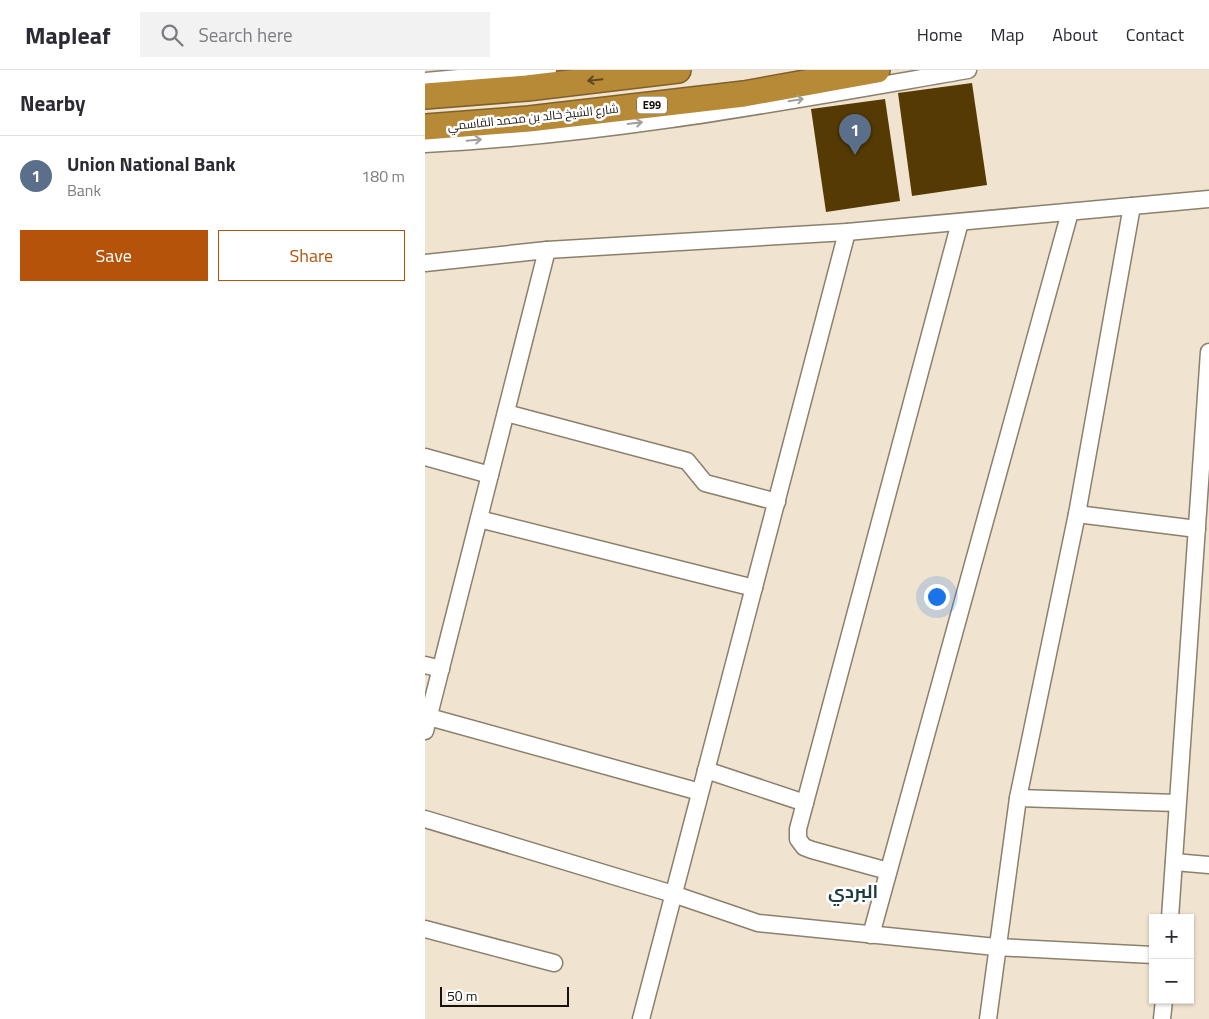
<!DOCTYPE html>
<html lang="en">
<head>
<meta charset="utf-8">
<style>
	body { margin:0; font-family:"Titillium Web",Cairo,sans-serif; background:#f2f2f3; color:#2b2b33 }
	.controls { position:absolute; right:15px; bottom:15px; display:grid; overflow:hidden; border-radius:0px; box-shadow:0 1px 4px #0004 }
	.controls button { width:45px; height:45px; display:grid; place-items:center; padding:0; border:0; border-bottom:1px solid #e1e1e2; background:#fff; color:#2b2b33; font:25px sans-serif }
	.scale { position:absolute; left:15px; bottom:12px; width:129px; box-sizing:border-box; padding-left:5px; border:2px solid #17120b; border-top:0; font-size:14px; line-height:18px; white-space:nowrap; color:#17120b; -webkit-text-stroke:4px #fff; paint-order:stroke }
	.you { position:absolute; left:511px; top:526px; width:18px; height:18px; margin:-12px; border:4px solid #fff; border-radius:50%; background:#1a73e8; box-shadow:0 0 0 8px #1a73e833 }
	.badge { display:grid; place-items:center; width:32px; height:32px; border-radius:50%; background:#b45309; color:#fff; font-size:16px; font-weight:700 }
	.pin { position:absolute; translate:-50% -41px; filter:drop-shadow(0 1px 2px #0008) }
	.pin::after { content:''; position:absolute; top:26px; width:18px; height:15px; background:inherit; clip-path:polygon(0 0,100% 0,50% 100%) }
	.list { margin:0; padding:0; list-style:none }
	h2 { display:flex; justify-content:space-between; align-items:center; height:65px; margin:0; padding:0 20px; font-size:21px }
	h2 small { font-size:16px; font-weight:400; color:#7c7c81 }
	.list li { display:grid; grid-template-columns:32px 1fr auto; gap:15px; align-items:center; box-sizing:border-box; height:80px; padding:0 20px; border-top:1px solid #e1e1e2 }
	.list b { display:block; font-size:19px; white-space:nowrap }
	.list p { margin:0; font-size:16px; white-space:nowrap; color:#7c7c81 }
	.list em { font-size:16px; font-style:normal; color:#7c7c81 }
	.actions { display:flex; gap:10px; padding:15px 20px }
	.actions a { flex:1; padding:11px 0; border:1px solid #b45309; border-radius:0px; text-align:center; font-size:18px; color:#b45309 }
	.actions .main { background:#b45309; color:#fff }
	.icon { flex:none; width:28px; height:28px; fill:none; stroke:currentColor; stroke-width:2; stroke-linecap:round; stroke-linejoin:round }
	.map { position:relative; flex:none; width:784px; height:949px; overflow:hidden }
	header { display:flex; align-items:center; gap:30px; box-sizing:border-box; height:70px; padding:0 25px; background:#fff; border-bottom:1px solid #e1e1e2 }
	header strong { font-size:24px }
	nav { display:flex; gap:28px; margin-inline-start:auto; font-size:18px }
	.search { width:350px; height:45px; background:#f2f2f3; display:flex; align-items:center; gap:12px; box-sizing:border-box; padding:0 18px; border-radius:0px; color:#7c7c81; font-size:19px }
	main { display:flex }
	aside { flex:1; background:#fff }
	.map>svg:first-child { display:block }
	.building { fill:#553b03 }
	.lines { fill:none; stroke-linecap:round; stroke-linejoin:round }
	.minor-casing { stroke:#8b806d; stroke-width:19 }
	.highway-casing { stroke:#7f6028; stroke-width:28 }
	.minor { stroke:#fff; stroke-width:16 }
	.highway { stroke:#b78a38; stroke-width:25 }
	.oneway { stroke:#5f481f }
	.oneway2 { stroke:#a2a09d }
	.labels { text-anchor:middle; dominant-baseline:central; stroke-width:5; stroke-linejoin:round; paint-order:stroke }
	.shield { fill:#fff; stroke:#5d5954; stroke-width:1 }
	.shield-label { font-size:11px; font-weight:bold; fill:#17120b }
	.street-label { font-size:12px; fill:#17120b; stroke:#fff }
	.district-label { font-size:18px; font-weight:bold; fill:#1c3e40; stroke:#fff }
</style>
</head>
<body>
<header>
<strong>Mapleaf</strong>
<div class="search"><svg class="icon" aria-label="search" viewBox="0 0 24 24"><circle cx="10" cy="10" r="6"/><path d="M15 15l6 6"/></svg>Search here</div>
<nav><a>Home</a><a>Map</a><a>About</a><a>Contact</a></nav>
</header>
<main>
<aside>
<h2>Nearby<small></small></h2>
<ul class="list">
<li><span class="badge" style="background:#5c6f8a">1</span><div><b>Union National Bank</b><p>Bank</p></div><em>180 m</em></li>
</ul>
<div class="actions"><a class="main">Save</a><a>Share</a></div>
</aside>
<div class="map">
<svg width="784" height="949" viewBox="0 0 784 949">
	<rect width="100%" height="100%" fill="#f0e3cf"/>
	<!-- building -->
	<g class="building">
		<polygon points="547,13 562,115 487,126 473,23"/>
		<polygon points="460,29 475,131 401,142 386,39"/>
	</g>
	<g class="lines">
		<!-- minor casing -->
		<g class="minor-casing">
			<g id="minor">
				<polyline points="0,11 123,0"/>
				<path d="M0 74C183 65 363 31 543 0"/>
				<polyline points="0,193 122,180 422,162 784,129"/>
				<polyline points="81,343 262,391 280,413 352,432"/>
				<polyline points="0,387 65,405"/>
				<polyline points="652,444 772,459"/>
				<polyline points="54,449 329,518"/>
				<polyline points="0,595 16,599"/>
				<polyline points="4,647 275,722"/>
				<polyline points="0,661 122,180"/>
				<polyline points="281,700 380,733"/>
				<polyline points="593,728 752,733"/>
				<polyline points="0,749 248,824 333,853 571,877 728,885"/>
				<polyline points="749,792 784,795"/>
				<polyline points="463,801 387,780 379,777 373,769 373,759 535,152"/>
				<polyline points="745,848 784,282"/>
				<polyline points="0,859 129,893"/>
				<polyline points="446,865 645,142"/>
				<polyline points="216,949 422,162"/>
				<polyline points="563,949 593,728 652,444 707,136"/>
				<polyline points="737,949 739,930"/>
			</g>
		</g>
		<!-- highway casing -->
		<g class="highway-casing">
			<g id="highway">
				<polyline points="0,26 102,18 253,0"/>
				<polyline points="0,57 104,49 319,24 452,0"/>
			</g>
		</g>
		<!-- minor -->
		<use href="#minor" class="minor"/>
		<!-- highway -->
		<use href="#highway" class="highway"/>
	</g>
	<!-- one-way arrows -->
	<defs><path id="oneway-shaft" d="M-6 0H5M1.5-3L5.5 0L1.5 3" fill="none" stroke-width="1.6" stroke-linecap="round" stroke-linejoin="round" transform="scale(1.25)"/></defs>
	<use class="oneway" href="#oneway-shaft" transform="translate(170 10) rotate(174)"/>
	<g class="oneway2">
		<use href="#oneway-shaft" transform="translate(371 30) rotate(-10)"/>
		<use href="#oneway-shaft" transform="translate(210 53) rotate(-7)"/>
		<use href="#oneway-shaft" transform="translate(49 70) rotate(-5)"/>
	</g>
	<g class="labels">
		<!-- shield labels -->
		<rect class="shield" x="212" y="26.5" width="30" height="17" rx="4"/>
		<g class="shield-label">
			<text x="227" y="35">E99</text>
		</g>
		<!-- street labels -->
		<g class="street-label">
			<text transform="translate(108 47) rotate(-6)">شارع الشيخ خالد بن محمد القاسمي</text>
		</g>
		<!-- district labels -->
		<g class="district-label">
			<text x="428" y="821">البردي</text>
		</g>
	</g>
</svg>
<div class="controls">
<button>+</button>
<button>−</button>
</div>
<div class="scale">50 m</div>
<div class="you"></div>
<div class="pin badge" style="left:430px;top:85px;background:#5c6f8a">1</div>
</div>
</main>
</body>
</html>
